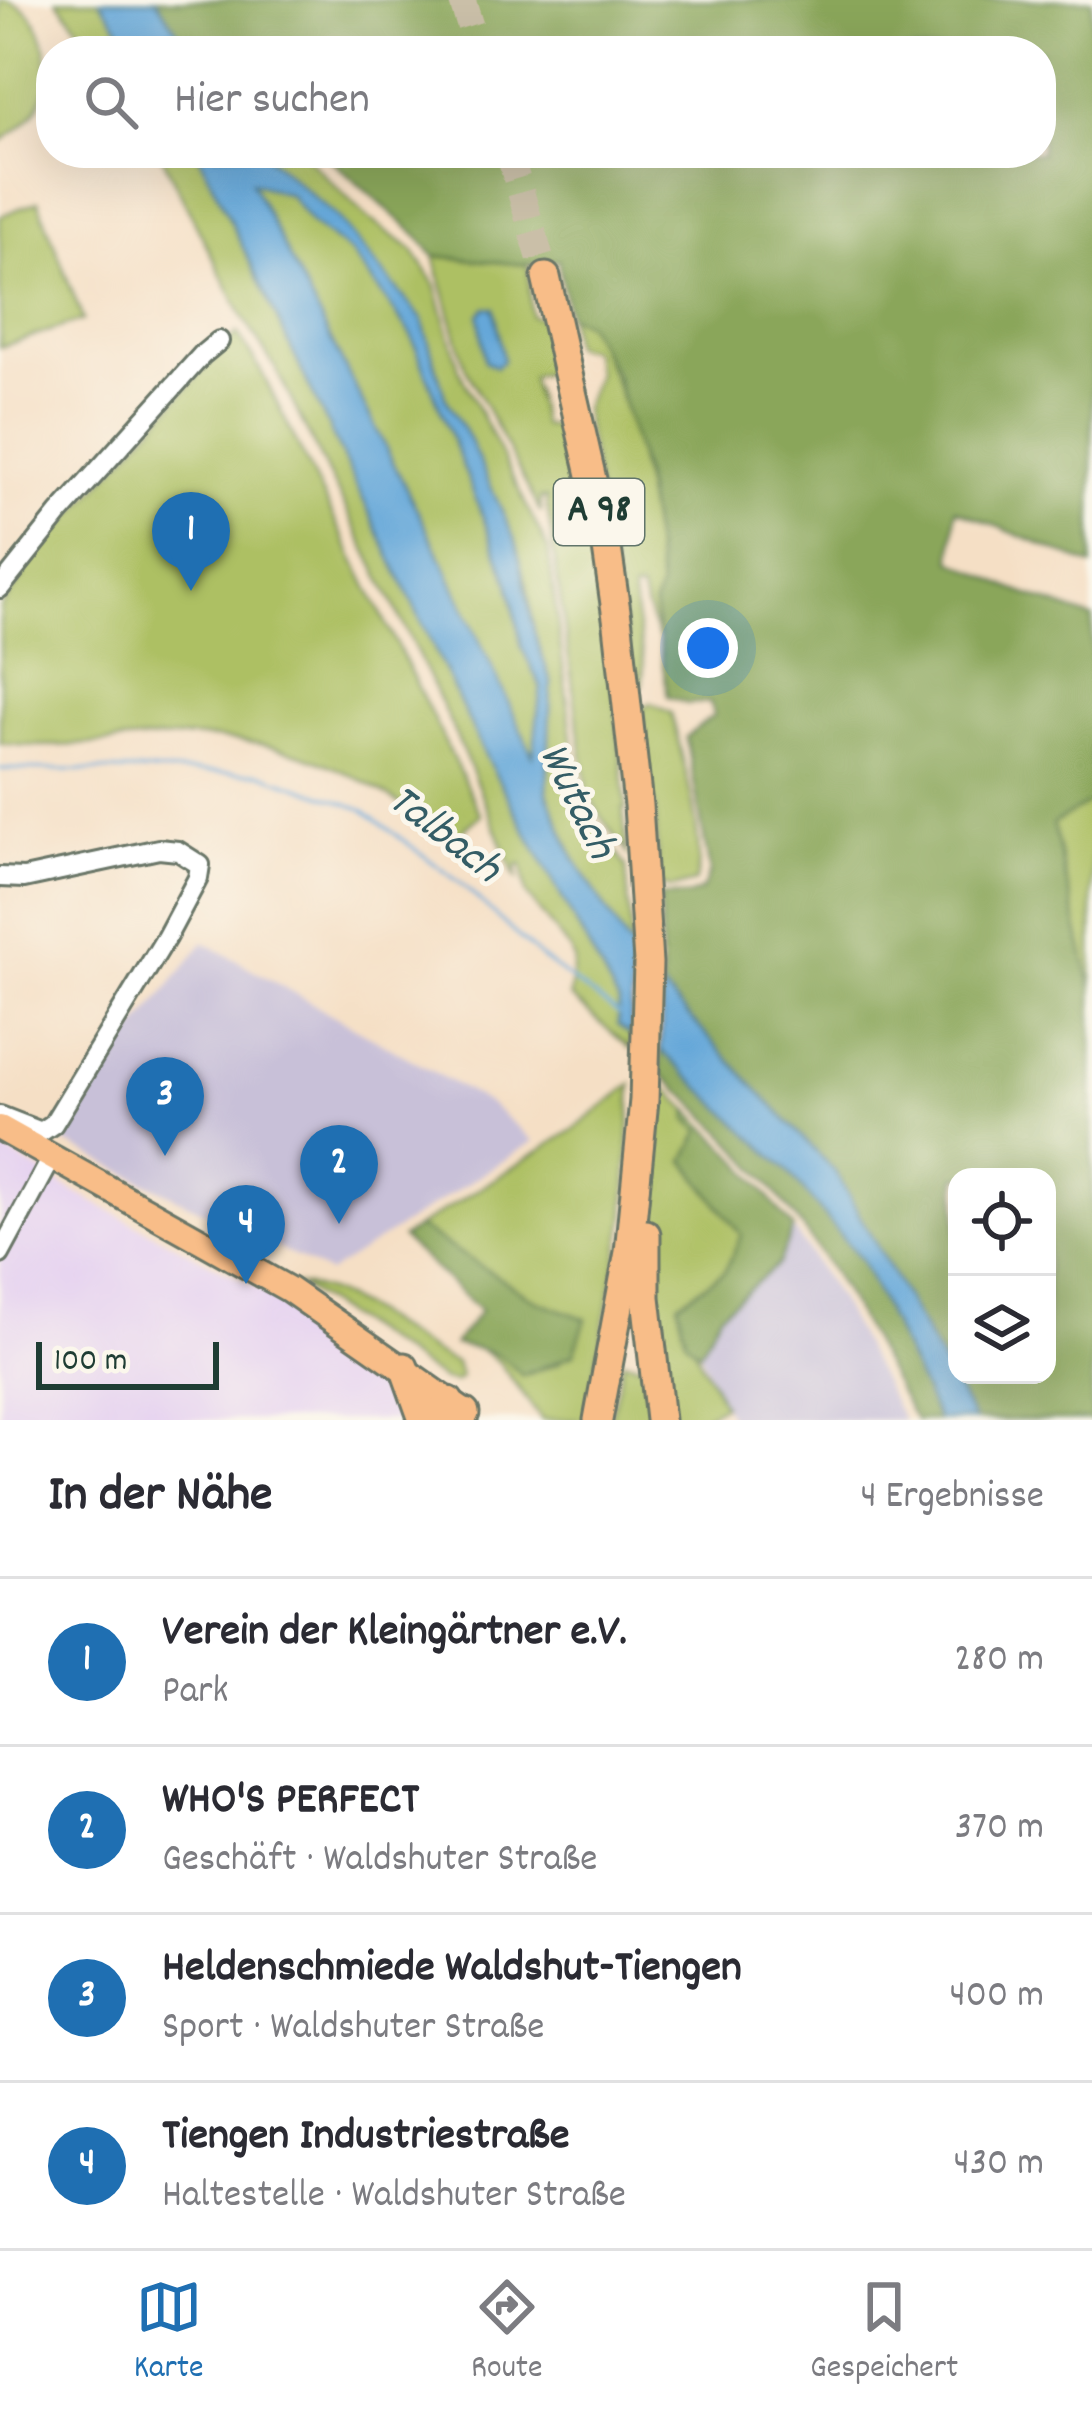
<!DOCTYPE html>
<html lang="de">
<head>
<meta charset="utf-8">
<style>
	body { margin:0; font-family:Dekko,sans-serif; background:#f2f2f3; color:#2b2b33 }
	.controls { position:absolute; right:36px; bottom:36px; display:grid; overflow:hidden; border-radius:24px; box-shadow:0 12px 48px #0002 }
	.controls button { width:108px; height:108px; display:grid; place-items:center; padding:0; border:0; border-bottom:3px solid #e1e1e2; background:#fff; color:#2b2b33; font:60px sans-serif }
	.scale { position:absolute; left:36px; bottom:30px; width:183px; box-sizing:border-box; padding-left:12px; border:6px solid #1f3d34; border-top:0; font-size:33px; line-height:42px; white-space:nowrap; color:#1f3d34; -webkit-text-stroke:9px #fbf7ec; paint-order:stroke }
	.you { position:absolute; left:708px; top:648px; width:42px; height:42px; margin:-30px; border:9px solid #fff; border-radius:50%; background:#1a73e8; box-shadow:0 0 0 18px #1a73e833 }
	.badge { display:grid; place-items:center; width:78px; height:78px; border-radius:50%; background:#1f6fb2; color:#fff; font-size:39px; font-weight:700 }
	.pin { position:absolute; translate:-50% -99px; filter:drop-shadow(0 3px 6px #0008) }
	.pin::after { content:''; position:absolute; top:63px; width:42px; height:36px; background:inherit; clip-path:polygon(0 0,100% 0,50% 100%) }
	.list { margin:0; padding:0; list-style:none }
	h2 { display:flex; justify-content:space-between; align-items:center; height:156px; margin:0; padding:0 48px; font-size:51px }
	h2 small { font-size:39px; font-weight:400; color:#7c7c81 }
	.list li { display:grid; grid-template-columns:78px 1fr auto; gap:36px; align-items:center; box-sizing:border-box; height:168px; padding:0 48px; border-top:3px solid #e1e1e2 }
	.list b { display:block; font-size:45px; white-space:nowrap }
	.list p { margin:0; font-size:39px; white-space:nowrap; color:#7c7c81 }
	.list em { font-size:39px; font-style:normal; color:#7c7c81 }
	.icon { flex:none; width:66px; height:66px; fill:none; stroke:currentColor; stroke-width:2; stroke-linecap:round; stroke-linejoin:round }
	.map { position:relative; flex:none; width:1092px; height:1420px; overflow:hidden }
	.search { position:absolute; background:#fff; box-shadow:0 12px 48px #0002; left:36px; right:36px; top:36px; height:132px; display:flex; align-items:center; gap:30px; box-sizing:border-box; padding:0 42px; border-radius:48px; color:#7c7c81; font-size:45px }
	.sheet { height:828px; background:#fff }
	nav { display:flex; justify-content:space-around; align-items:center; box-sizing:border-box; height:168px; border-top:3px solid #e1e1e2; background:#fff; font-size:33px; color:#7c7c81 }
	nav a { display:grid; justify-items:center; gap:6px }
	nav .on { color:#1f6fb2 }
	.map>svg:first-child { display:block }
	.built { fill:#e6d3f0 }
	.industrial { fill:#c8c0d8 }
	.green { fill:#adc064; stroke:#667e4c; stroke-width:3 }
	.forest { fill:#8aa65a; stroke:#547247; stroke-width:3; fill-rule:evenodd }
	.water { fill:#65a7d9; stroke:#427286; stroke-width:3; fill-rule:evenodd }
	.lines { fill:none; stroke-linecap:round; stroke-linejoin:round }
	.stream { stroke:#65a7d9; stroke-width:3 }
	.highway-tunnel { stroke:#cabfa8; stroke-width:27; stroke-dasharray:27 14; stroke-linecap:butt }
	.minor-casing { stroke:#6a7667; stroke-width:24 }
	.major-casing { stroke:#6a7667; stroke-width:30 }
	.highway-casing { stroke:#6a7667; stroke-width:33 }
	.minor { stroke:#fff; stroke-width:18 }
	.major { stroke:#f8bd88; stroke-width:24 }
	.highway { stroke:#f8bd88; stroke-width:27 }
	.labels { text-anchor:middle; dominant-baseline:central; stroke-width:10; stroke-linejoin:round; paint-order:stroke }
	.shield { fill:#fbf7ec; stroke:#61756b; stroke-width:3 }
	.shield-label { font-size:39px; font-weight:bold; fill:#1f3d34 }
	.water-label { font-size:45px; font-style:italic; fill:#345d66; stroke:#fbf7ec }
</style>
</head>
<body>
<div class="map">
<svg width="1092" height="1420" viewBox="0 0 1092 1420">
	<rect width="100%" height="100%" fill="#fbf7ec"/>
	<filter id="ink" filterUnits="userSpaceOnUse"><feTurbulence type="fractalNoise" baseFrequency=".00833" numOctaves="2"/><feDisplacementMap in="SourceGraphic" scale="24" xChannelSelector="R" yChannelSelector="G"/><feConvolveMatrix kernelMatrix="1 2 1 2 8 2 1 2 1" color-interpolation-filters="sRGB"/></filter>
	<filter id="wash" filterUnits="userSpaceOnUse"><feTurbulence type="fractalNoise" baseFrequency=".004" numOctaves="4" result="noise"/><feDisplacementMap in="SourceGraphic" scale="48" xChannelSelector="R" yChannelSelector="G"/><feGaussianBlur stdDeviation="2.7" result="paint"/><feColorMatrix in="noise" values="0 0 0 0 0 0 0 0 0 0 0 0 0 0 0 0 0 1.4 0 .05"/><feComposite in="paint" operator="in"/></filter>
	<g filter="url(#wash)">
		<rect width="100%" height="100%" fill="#f5dfc5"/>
		<!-- built -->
		<polygon class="built" points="0,1147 78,1194 295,1308 337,1335 377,1367 368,1373 398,1398 405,1420 0,1420"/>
		<!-- industrial -->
		<g class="industrial">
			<polygon points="204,942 490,1104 534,1141 328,1273 52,1136"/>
			<polygon points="793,1228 839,1300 903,1420 732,1420 723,1405 700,1352 720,1313 778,1263"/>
		</g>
		<!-- green -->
		<g class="green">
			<path d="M0 0C45 0 56 69 41 101 33 119 16 131 0 142Z"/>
			<polygon points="57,0 100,0 136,51 98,51"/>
			<path d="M160 153H198L486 757 619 1003 618 1025 631 1035 630 1048 570 997 574 960 570 950 526 894 522 865 516 866 517 878 514 875C448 701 358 536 276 369L243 317Z"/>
			<polygon points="263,153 302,153 368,218 412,249 435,284 460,372 548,549 580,798 626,867 632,951 574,858 547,793 551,682 534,632 527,584 468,437 445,397 422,320"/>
			<polygon points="250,181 290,195 311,223 351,253 410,332 509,583 522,648 541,687 533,759 440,555"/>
			<polygon points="38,201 83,320 0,347 0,216"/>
			<polygon points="434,256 528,265 531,316 540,318 549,359 545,373 531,377 542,425 559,426 571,439 608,627 626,808 623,809 627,852 603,820 588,793 546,498 540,498 541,513 465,367"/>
			<path d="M568 316 586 323C635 403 646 496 660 587L654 605 658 638 640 590 632 591 644 665 642 686 636 688 583 410 597 374 591 350 572 346Z"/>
			<path d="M237 333 260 369 481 815 450 841C368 773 282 733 174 738 115 740 59 751 0 743V608L24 576 17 569 51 525 59 530Z"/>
			<path d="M651 703 671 713C680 747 709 853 695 882L673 888 659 886 655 804 651 803 641 708Z"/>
			<polygon points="1090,799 1092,801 1092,990 1053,824"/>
			<path d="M660 1082 689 1110 688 1120 701 1131 685 1161 742 1235 726 1271 678 1304C686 1341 707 1369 723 1405L697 1420H667L652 1291Z"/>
			<polygon points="632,1084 625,1218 585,1420 542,1420 499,1362 483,1351 486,1349 505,1357 523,1376 559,1363 585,1319 535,1300 418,1227 573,1130"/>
			<path d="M298 1285C350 1287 405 1342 455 1363L461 1377 454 1382 443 1380Z"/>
			<polygon points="623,1361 642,1364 651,1420 610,1420"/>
		</g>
		<!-- forest -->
		<g class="forest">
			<path d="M156 0H1092V566L956 509 952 560 1012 589 1092 618V801L1053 824 1092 990V1420H974L835 1172 662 988 660 896H688L702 890 710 872 686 737 714 715 710 702 688 704 668 697 654 605 660 586 643 473 615 373 586 323 568 316 558 260 528 265 434 256 418 236 323 153H1041V51H191ZM957 1177H1047V1375H957Z"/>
			<path d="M661 1050 787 1170 861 1260 938 1420H915C892 1380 871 1339 848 1299 800 1214 734 1136 660 1073Z"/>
			<polygon points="689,1110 740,1161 793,1228 778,1264 720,1313 700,1352 686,1341 678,1303 725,1271 741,1235 685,1160 701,1131 688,1119"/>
			<path d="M418 1227 535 1300 586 1319 574 1354 522 1376C497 1348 487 1352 454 1344L480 1311 402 1238Z"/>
		</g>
		<!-- water -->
		<g class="water">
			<polygon points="100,0 156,0 191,51 136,51"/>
			<path d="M198 153H263L335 215 422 319 445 397 468 437 516 542 534 632 551 682 547 793 574 858 632 951 631 1035 618 1025 619 1003 486 757ZM251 182 290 195 311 223 351 253 410 332 509 583 522 648 541 687 533 756 440 555Z"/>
			<polygon points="486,307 494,308 503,361 496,367 485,361 479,315"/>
			<polygon points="662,988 835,1172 974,1420 938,1420 861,1260 787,1170 661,1050"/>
		</g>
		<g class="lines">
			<!-- stream -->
			<polyline class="stream" points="0,769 259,773 362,809 459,882 540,957 621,1016"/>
		</g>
	</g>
	<g filter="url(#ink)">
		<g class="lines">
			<!-- highway-tunnel -->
			<g class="highway-tunnel">
				<polyline points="462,0 478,51"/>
				<polyline points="509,153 546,277"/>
			</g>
			<!-- minor casing -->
			<g class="minor-casing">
				<g id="minor">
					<polyline points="0,588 59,514 202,355 219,341"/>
					<polyline points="0,877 24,878 159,849 178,851 200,865 198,878 166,938 53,1124 41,1132 0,1116"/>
					<polyline points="0,1254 53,1156"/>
				</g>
			</g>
			<!-- major casing -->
			<g class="major-casing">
				<polyline id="major" points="0,1128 288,1289 463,1411"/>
			</g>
			<!-- highway casing -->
			<g class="highway-casing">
				<g id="highway">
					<polyline points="546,277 606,541 618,625 638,805 648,963 644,1100 629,1252 598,1420"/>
					<polyline points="646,1234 646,1297 660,1420"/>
					<polyline points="404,1367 423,1420"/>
					<polyline points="434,1420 449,1401"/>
					<polyline points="459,1420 465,1413"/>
				</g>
			</g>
			<!-- minor -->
			<use href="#minor" class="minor"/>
			<!-- major -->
			<use href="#major" class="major"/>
			<!-- highway -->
			<use href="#highway" class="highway"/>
		</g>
	</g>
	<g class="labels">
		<!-- shield labels -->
		<rect class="shield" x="554" y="479" width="90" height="66" rx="9"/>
		<g class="shield-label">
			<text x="599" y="512">A 98</text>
		</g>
		<!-- water labels -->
		<g class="water-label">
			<text transform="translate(575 802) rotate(64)">Wutach</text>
			<text transform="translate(443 836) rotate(38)">Talbach</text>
		</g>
	</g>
</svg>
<div class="controls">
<button><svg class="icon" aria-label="locate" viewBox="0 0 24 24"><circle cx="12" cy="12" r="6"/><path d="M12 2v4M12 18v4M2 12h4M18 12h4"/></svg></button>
<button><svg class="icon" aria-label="layers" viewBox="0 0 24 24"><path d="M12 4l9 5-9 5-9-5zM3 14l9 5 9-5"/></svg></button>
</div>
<div class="scale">100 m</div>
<div class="you"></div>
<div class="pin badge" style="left:191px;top:591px">1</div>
<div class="pin badge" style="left:339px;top:1224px">2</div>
<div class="pin badge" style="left:165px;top:1156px">3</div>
<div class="pin badge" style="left:246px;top:1284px">4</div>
<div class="search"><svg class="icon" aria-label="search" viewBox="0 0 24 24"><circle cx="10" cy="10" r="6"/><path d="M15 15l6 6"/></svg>Hier suchen</div>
</div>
<section class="sheet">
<h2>In der Nähe<small>4 Ergebnisse</small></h2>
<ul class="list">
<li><span class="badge">1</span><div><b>Verein der Kleingärtner e.V.</b><p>Park</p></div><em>280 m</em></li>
<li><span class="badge">2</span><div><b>WHO'S PERFECT</b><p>Geschäft · Waldshuter Straße</p></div><em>370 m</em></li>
<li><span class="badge">3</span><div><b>Heldenschmiede Waldshut-Tiengen</b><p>Sport · Waldshuter Straße</p></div><em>400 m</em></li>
<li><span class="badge">4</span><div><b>Tiengen Industriestraße</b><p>Haltestelle · Waldshuter Straße</p></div><em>430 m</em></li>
</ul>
</section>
<nav>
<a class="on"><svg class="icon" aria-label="map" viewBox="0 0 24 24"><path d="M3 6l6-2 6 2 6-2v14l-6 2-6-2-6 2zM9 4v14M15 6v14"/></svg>Karte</a>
<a><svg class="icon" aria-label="directions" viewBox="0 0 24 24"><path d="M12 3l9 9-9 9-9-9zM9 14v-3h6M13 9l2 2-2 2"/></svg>Route</a>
<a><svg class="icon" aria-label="saved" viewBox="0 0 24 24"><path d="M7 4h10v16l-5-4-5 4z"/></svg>Gespeichert</a>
</nav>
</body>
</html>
